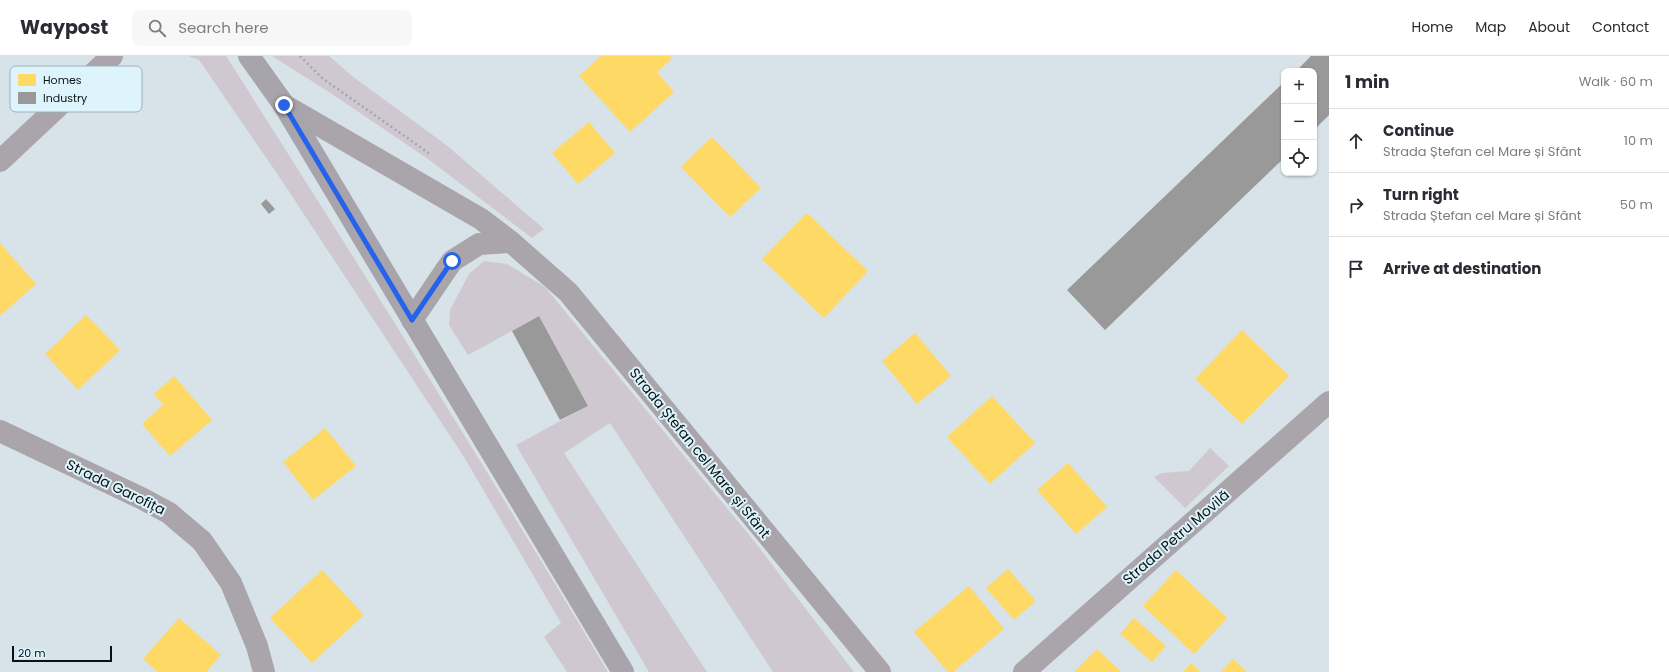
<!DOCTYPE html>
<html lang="en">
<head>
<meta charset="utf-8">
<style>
	body { margin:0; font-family:Poppins,sans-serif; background:#f7f7f7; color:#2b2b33 }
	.controls { position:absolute; right:12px; top:12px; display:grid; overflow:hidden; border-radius:8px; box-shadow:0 1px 3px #0004 }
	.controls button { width:36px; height:36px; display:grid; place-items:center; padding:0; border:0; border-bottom:1px solid #e1e1e2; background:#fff; color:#2b2b33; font:20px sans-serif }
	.scale { position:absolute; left:12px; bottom:10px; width:100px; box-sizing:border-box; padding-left:4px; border:2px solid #0a1215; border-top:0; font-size:11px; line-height:14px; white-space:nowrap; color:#0a1215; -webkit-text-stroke:3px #ddf4fc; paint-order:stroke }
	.stop { position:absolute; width:12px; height:12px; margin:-9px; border:3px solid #2563eb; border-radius:50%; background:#fff }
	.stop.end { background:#2563eb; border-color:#fff; box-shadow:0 1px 4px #0008 }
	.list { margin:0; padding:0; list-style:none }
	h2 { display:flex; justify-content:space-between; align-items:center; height:52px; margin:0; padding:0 16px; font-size:17px }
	h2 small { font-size:13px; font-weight:400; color:#7c7c81 }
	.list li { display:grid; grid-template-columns:26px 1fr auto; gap:12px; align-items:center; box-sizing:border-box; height:64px; padding:0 16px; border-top:1px solid #e1e1e2 }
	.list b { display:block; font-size:15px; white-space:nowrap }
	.list p { margin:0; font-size:13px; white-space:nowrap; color:#7c7c81 }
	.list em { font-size:13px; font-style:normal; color:#7c7c81 }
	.icon { flex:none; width:22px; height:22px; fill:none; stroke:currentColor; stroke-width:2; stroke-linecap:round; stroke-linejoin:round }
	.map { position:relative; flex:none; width:1329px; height:616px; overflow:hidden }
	header { display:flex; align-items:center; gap:24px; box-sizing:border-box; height:56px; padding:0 20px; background:#fff; border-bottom:1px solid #e1e1e2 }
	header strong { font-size:19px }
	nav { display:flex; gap:22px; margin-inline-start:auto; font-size:14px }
	.search { width:280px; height:36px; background:#f7f7f7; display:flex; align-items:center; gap:10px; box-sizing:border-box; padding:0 14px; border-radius:8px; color:#7c7c81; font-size:15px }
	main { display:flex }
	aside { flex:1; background:#fff }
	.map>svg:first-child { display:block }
	.green { fill:#d0c8d1 }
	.homes { fill:#ffd966 }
	.industry { fill:#999 }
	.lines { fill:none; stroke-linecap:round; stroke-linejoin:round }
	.path { stroke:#a5a6aa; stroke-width:2.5; stroke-dasharray:2 3; stroke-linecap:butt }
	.minor { stroke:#aaa5ab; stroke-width:22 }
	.secondary { stroke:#a8a4ab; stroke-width:22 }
	.route { stroke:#2563eb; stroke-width:5 }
	.labels { text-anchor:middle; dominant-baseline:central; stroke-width:4; stroke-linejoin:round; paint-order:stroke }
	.street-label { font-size:14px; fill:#0a1215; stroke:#ddf4fc }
	.key { fill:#ddf4fc; stroke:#9eb0b7; stroke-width:1 }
	.key-label { font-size:11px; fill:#0a1215 }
</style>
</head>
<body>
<header>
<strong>Waypost</strong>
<div class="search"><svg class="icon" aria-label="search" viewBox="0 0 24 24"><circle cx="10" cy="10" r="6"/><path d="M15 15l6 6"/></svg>Search here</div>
<nav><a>Home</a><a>Map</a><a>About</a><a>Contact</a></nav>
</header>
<main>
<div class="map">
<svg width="1329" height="616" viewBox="0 0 1329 616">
	<rect width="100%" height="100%" fill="#d7e3e8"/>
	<!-- green -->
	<g class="green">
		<path d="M188 0H226C356 204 484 408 608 616H567L544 581 561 567 464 401 280 122 199 4Z"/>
		<polygon points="272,0 329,0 352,20 445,88 544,173 532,182 428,103 329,36"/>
		<polygon points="484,205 507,208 545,231 754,485 854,616 773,616 610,367 564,397 707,616 649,616 516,389 588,350 539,260 468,299 449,269 450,254 469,218"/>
		<polygon points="1210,392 1229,410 1185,452 1154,421 1162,417 1189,415"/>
	</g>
	<!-- homes -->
	<g class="homes">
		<polygon points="601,0 670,0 672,3 657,16 674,36 630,76 579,20"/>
		<polygon points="589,66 615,97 578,128 552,97"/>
		<polygon points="712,81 761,132 730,161 681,111"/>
		<polygon points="807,157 868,215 824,262 762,203"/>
		<polygon points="0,187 36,228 0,260"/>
		<polygon points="86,259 120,294 78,334 45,298"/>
		<polygon points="1242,274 1289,320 1242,368 1195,323"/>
		<polygon points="915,277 951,320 917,348 882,305"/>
		<polygon points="174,320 212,364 170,400 142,368 163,349 154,338"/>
		<polygon points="992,340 1035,387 990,428 947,381"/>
		<polygon points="325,372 356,410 313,444 283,406"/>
		<polygon points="1068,407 1107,451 1076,478 1037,434"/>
		<polygon points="1008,513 1036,545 1014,564 986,532"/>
		<polygon points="322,514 364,559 312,607 270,562"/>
		<polygon points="1176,514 1227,562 1194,598 1143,550"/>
		<polygon points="969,530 1004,573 953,616 948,616 914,576"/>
		<polygon points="179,562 221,599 206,616 158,616 143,603"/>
		<polygon points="1134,562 1166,590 1152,606 1120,578"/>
		<polygon points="1097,593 1121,616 1074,616"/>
		<polygon points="1233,603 1247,616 1221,616"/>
		<polygon points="1191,607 1201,616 1183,616"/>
	</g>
	<!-- industry -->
	<g class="industry">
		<polygon points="1311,0 1329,0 1329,59 1314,74 1314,15 1296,15"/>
		<polygon points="1284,26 1284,102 1105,274 1067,234"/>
		<polygon points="266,143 275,153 269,158 261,148"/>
		<polygon points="539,260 588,350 560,364 512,275"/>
	</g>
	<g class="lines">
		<!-- path -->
		<polyline class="path" points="300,0 322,22 430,98"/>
		<!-- minor -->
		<g class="minor">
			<polyline points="284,49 481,163 511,186 568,236 880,616"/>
			<polyline points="0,105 112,0"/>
			<polyline points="412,264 452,205 479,188 511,186"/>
			<polyline points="0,375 141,442 169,457 202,485 231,527 257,590 264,616"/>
			<polyline points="1024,616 1329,346"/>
		</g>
		<!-- secondary -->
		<polyline class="secondary" points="249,0 284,49 623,616"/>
	</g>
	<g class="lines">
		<!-- route -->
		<polyline class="route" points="284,49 412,264 452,205"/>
	</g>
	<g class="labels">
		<!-- street labels -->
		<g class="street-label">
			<text transform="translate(700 397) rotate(51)">Strada Ștefan cel Mare și Sfânt</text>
			<text transform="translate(116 431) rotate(26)">Strada Garofița</text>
			<text transform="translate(1176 481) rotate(-41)">Strada Petru Movilă</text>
		</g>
	</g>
	<!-- legend -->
	<rect x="10" y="10" width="132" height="46" rx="6" class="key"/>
	<rect x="18" y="18" width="18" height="12" fill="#ffd966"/>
	<rect x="18" y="36" width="18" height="12" fill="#999"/>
	<g class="key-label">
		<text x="43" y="28">Homes</text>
		<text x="43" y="46">Industry</text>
	</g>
</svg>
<div class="controls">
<button>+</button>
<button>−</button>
<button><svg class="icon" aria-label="locate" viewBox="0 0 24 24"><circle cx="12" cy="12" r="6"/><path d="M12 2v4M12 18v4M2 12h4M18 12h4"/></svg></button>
</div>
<div class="scale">20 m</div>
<div class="stop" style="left:452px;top:205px"></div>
<div class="stop end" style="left:284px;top:49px"></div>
</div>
<aside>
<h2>1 min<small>Walk · 60 m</small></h2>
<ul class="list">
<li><svg class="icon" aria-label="ahead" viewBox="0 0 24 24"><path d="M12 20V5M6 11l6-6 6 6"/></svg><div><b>Continue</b><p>Strada Ștefan cel Mare și Sfânt</p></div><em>10 m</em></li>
<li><svg class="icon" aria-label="right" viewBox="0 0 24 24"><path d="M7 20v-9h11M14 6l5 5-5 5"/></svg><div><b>Turn right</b><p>Strada Ștefan cel Mare și Sfânt</p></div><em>50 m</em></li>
<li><svg class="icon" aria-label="arrive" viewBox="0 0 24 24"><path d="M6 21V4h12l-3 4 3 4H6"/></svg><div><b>Arrive at destination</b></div></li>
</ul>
</aside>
</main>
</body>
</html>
